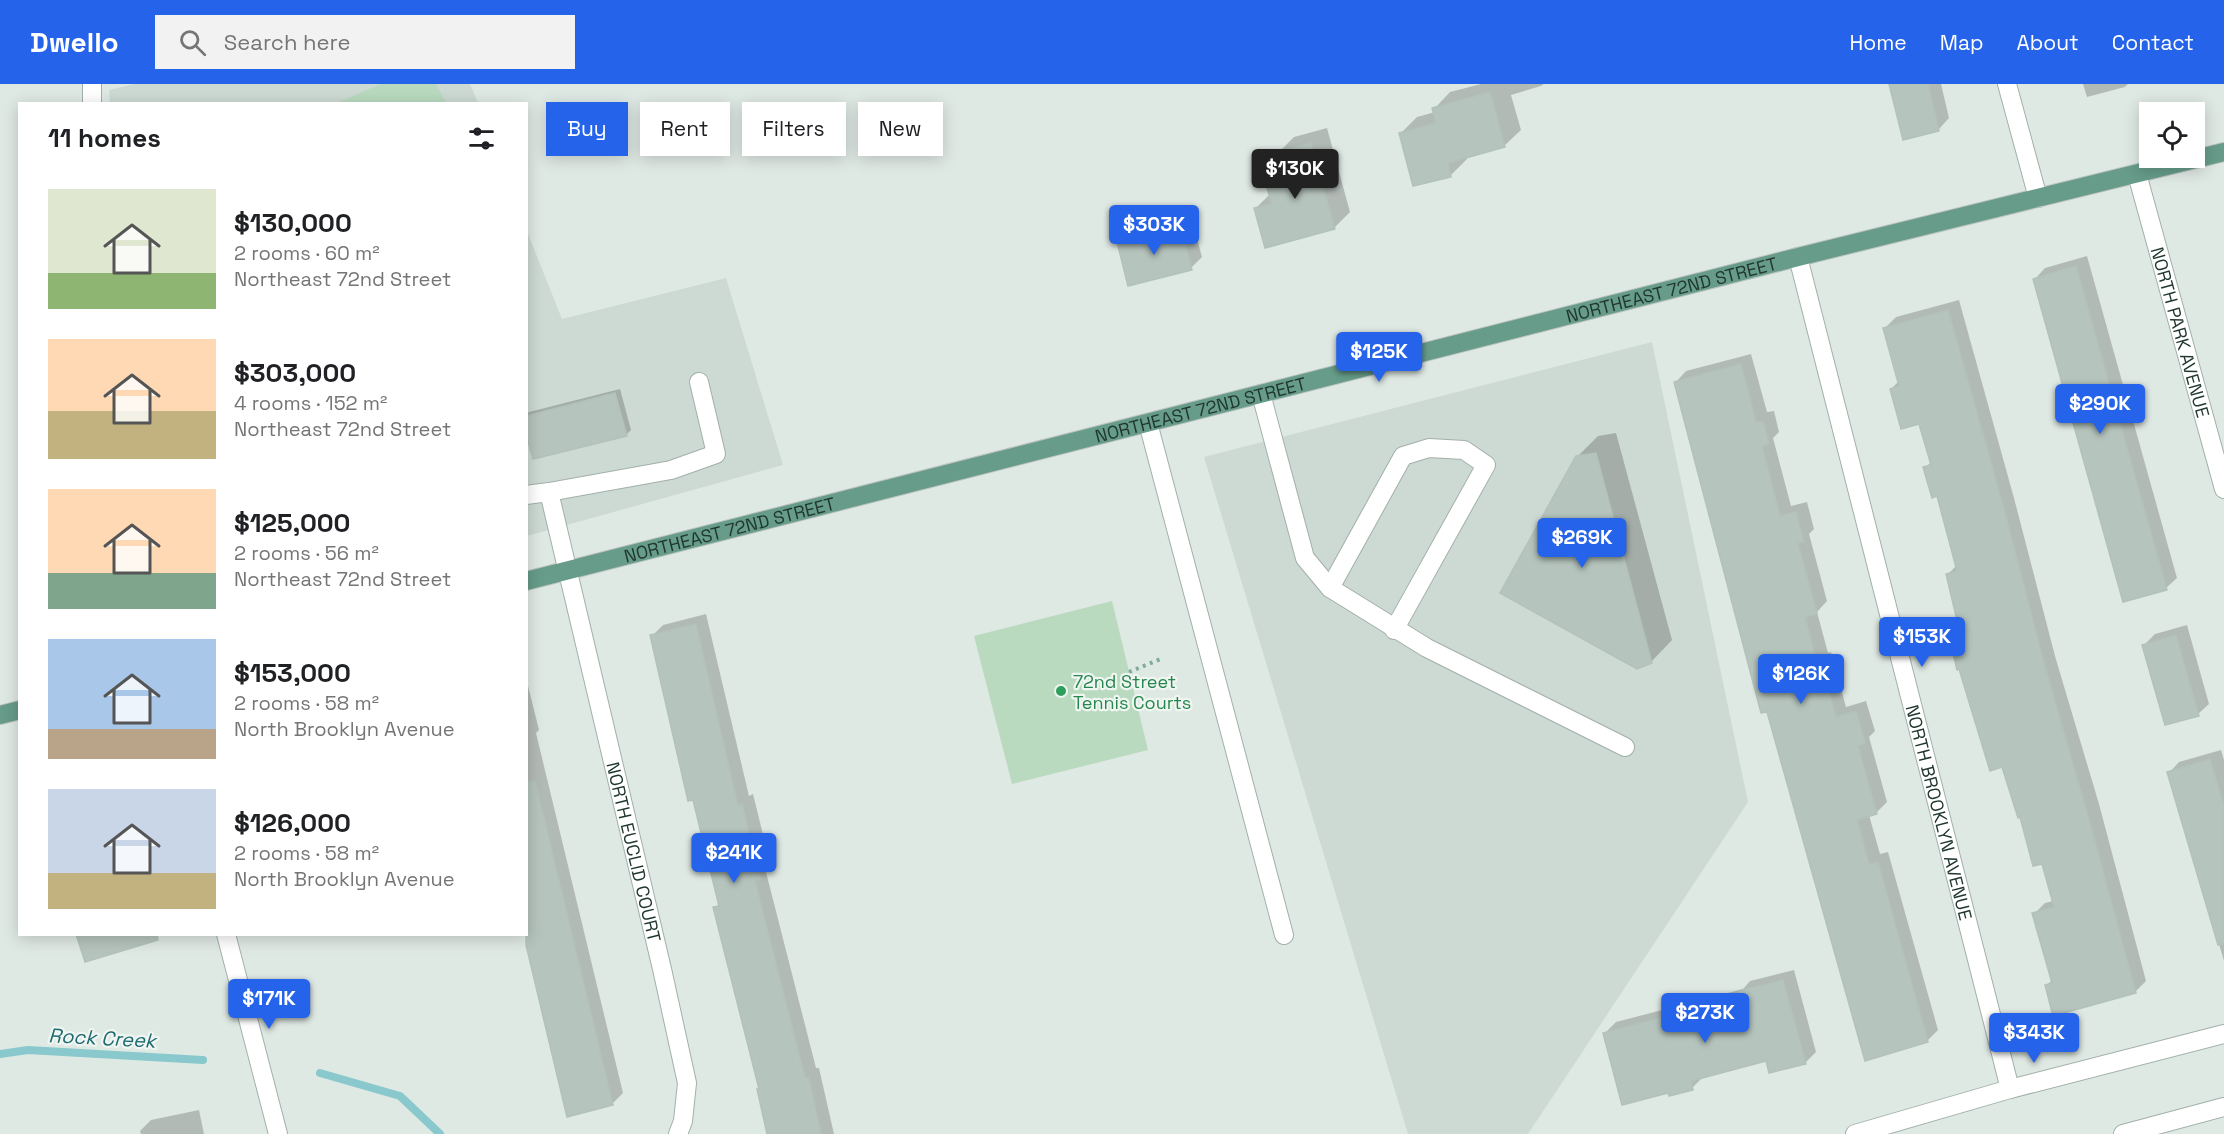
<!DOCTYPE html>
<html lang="en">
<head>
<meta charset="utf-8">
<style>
	body { margin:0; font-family:"Space Grotesk",sans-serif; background:#f2f2f2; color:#202124; height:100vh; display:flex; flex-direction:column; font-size:22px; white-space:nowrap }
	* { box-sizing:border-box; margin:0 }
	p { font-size:20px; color:#757577 }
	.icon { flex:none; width:33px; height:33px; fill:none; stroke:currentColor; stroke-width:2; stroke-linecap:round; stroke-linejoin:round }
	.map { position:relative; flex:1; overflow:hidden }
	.details { position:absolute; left:18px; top:18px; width:510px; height:834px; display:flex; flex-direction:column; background:#fff; border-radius:0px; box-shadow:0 3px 15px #0003 }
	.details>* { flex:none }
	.guide { position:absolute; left:546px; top:18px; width:570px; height:54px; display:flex; gap:12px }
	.buttons { position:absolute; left:2139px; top:18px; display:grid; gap:12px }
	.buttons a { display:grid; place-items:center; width:66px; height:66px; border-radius:0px; background:#fff; box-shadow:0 3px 15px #0003; font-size:30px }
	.price { position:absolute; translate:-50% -51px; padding:0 14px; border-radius:6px; background:#2563eb; color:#fff; font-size:20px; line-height:39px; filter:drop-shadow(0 2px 3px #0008) }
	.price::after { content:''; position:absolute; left:50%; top:36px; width:18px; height:14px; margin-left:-9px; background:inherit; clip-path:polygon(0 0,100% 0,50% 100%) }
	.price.on { background:#222; color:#fff }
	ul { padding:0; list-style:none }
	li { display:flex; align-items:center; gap:18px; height:150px; padding:0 30px }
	li span { display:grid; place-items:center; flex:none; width:168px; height:120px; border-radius:0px; color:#555 }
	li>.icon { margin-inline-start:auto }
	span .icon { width:72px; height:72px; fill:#fffc; stroke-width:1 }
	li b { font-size:26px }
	h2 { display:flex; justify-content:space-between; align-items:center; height:72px; padding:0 30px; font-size:26px }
	.tag { padding:0 21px; border-radius:0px; background:#fff; box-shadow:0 3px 15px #0003; font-size:21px; line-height:54px }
	.tag.on { background:#2563eb; color:#fff }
	header { display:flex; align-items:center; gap:36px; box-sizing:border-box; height:84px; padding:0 30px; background:#2563eb; color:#fff }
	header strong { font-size:28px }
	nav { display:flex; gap:33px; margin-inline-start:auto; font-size:21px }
	.search { width:420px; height:54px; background:#f2f2f2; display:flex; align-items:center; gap:15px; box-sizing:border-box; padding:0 21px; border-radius:0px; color:#757577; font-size:22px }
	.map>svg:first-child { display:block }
	.built { fill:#cdd9d3 }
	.green { fill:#b9dabf }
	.shadow { fill:#0003 }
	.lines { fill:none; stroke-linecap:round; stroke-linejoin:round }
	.stream { stroke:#89c8cc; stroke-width:8 }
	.building { fill:#b5c4bc; stroke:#b2c2ba; stroke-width:1.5 }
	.minor-casing { stroke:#a2b0aa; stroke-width:20 }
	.major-casing { stroke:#bcc3c1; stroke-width:20 }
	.path { stroke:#81ab9a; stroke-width:4; stroke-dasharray:3 4.5; stroke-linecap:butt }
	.minor { stroke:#fff; stroke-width:18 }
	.major { stroke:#669c89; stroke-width:18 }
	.leisure-dot { fill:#2e9e5b; stroke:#eff6f2; stroke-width:2 }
	.labels { text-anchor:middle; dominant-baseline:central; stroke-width:4.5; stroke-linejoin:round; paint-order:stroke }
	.street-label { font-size:18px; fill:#213830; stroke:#eff6f2 }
	.leisure-label { font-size:18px; fill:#27864d; stroke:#eff6f2; text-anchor:start }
	.water-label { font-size:20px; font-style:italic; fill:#1f6a70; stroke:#eff6f2 }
</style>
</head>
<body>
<header>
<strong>Dwello</strong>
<div class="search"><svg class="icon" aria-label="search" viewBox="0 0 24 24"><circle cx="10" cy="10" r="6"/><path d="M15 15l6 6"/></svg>Search here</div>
<nav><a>Home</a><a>Map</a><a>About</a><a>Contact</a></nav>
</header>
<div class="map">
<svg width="2224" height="1050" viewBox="0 0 2224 1050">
	<rect width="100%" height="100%" fill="#dfe9e4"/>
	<g class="built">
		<path d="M 134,0 L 470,0 L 478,19 L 110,20 L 109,6 Z"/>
		<path d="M 526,145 L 562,235 L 726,194 L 783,381 L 527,452 Z"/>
		<path d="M 1652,258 L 1748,718 L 1528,1050 L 1408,1050 L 1204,373 Z"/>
	</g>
	<g class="green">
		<path d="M 381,0 L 436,0 L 446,19 L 337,19 Z"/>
		<path d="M 1112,517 L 1148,666 L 1012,700 L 974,552 Z"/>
	</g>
	<g class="shadow">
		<path d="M 1481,0 L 1544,0 L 1541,2 L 1511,11 L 1521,46 L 1504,62 L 1466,73 L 1467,75 L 1451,91 L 1401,49 L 1417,33 L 1435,28 L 1434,25 L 1450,8 Z"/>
		<path d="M 1890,0 L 1941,0 L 1949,34 L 1939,45 L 1904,54 Z"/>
		<path d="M 2083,0 L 2128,0 L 2125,3 L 2087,13 Z"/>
		<path d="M 1327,44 L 1350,128 L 1334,144 L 1255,125 L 1270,110 L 1268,101 L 1282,87 L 1278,69 L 1294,53 Z"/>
		<path d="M 1191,132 L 1202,173 L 1191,184 L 1118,158 L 1129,147 Z"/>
		<path d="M 2087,172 L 2177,494 L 2166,504 L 2035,195 L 2045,184 Z"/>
		<path d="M 1959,216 L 2014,414 L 2055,572 L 2099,720 L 2146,897 L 2135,908 L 2046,902 L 2052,896 L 2034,830 L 2045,819 L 2053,817 L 2043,778 L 2021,732 L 2003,681 L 1950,552 L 1960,542 L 1947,491 L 1957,481 L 1939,411 L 1925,384 L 1932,377 L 1921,338 L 1891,305 L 1899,297 L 1885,244 L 1896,233 Z"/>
		<path d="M 1751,270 L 1767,328 L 1774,327 L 1779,348 L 1773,354 L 1791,422 L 1807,418 L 1814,445 L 1809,450 L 1827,517 L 1817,528 L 1828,569 L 1831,568 L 1846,623 L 1866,617 L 1875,647 L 1869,653 L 1887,718 L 1876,729 L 1869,731 L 1880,770 L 1888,768 L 1938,946 L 1927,957 L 1676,298 L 1686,287 Z"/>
		<path d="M 620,305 L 631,346 L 626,351 L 526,344 L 526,331 L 529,328 Z"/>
		<path d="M 1616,349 L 1672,556 L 1651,578 L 1577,373 L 1598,352 Z"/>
		<path d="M 706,530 L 749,712 L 753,710 L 771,783 L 766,788 L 816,984 L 819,984 L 834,1050 L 768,1050 L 761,1004 L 715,824 L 720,819 L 652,552 L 663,541 Z"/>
		<path d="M 2187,541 L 2209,620 L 2198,630 L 2144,561 L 2155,550 Z"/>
		<path d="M 526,594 L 539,646 L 536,649 L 623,1009 L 612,1020 L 568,1031 L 525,850 L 526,850 Z"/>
		<path d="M 2221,666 L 2224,676 L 2224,877 L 2169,689 L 2179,678 Z"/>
		<path d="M 1794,886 L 1816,968 L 1805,979 L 1767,975 L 1703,993 L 1692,1004 L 1605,949 L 1616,938 L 1743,905 L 1750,897 Z"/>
		<path d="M 199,1026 L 204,1050 L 141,1050 L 140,1047 L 151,1036 Z"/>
	</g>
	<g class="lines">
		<g class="stream">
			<path d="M 0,970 L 28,966 L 203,976"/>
			<path d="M 320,989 L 400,1012 L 440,1050"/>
		</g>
	</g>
	<g class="building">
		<path d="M 1889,0 L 1928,0 L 1939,47 L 1903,56 Z"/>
		<path d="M 1490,8 L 1505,63 L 1448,79 L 1451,93 L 1413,102 L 1399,49 L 1436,39 L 1432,24 Z"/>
		<path d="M 1311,59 L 1335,145 L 1265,164 L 1254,124 L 1272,120 L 1266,101 L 1283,96 L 1276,69 Z"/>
		<path d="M 1180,141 L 1192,186 L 1128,202 L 1117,158 Z"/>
		<path d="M 2076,182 L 2167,506 L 2123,518 L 2033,195 Z"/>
		<path d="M 1948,226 L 2004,425 L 2045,583 L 2088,732 L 2136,909 L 2053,932 L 2045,901 L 2052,899 L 2032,829 L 2054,823 L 2042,780 L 2033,782 L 2020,733 L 2018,734 L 2002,683 L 1990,687 L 1959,585 L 1957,586 L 1949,552 L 1960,549 L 1946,490 L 1957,487 L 1937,412 L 1932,414 L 1923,383 L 1931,381 L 1919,340 L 1901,345 L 1890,305 L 1899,302 L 1883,244 Z"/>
		<path d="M 1741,280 L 1756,338 L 1763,337 L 1769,360 L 1762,362 L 1780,432 L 1796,428 L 1804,458 L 1798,459 L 1817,530 L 1805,533 L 1817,579 L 1821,578 L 1836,633 L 1856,627 L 1865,659 L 1858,662 L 1877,730 L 1857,736 L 1869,780 L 1878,778 L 1928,958 L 1865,977 L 1767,628 L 1761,629 L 1674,298 Z"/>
		<path d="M 615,309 L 627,352 L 533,375 L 526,350 L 526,332 Z"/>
		<path d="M 1596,369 L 1652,579 L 1637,585 L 1500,509 L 1576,372 Z"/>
		<path d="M 696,540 L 738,722 L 742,720 L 761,795 L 755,797 L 805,994 L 809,994 L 821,1050 L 767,1050 L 757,1005 L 759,1005 L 713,823 L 719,822 L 693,716 L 688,717 L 650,551 Z"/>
		<path d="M 2176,551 L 2199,632 L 2165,641 L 2142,561 Z"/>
		<path d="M 2210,675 L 2224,722 L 2224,860 L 2218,861 L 2167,688 Z"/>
		<path d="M 535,697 L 613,1021 L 567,1033 L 526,861 L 526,698 Z"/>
		<path d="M 76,850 L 157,850 L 158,856 L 85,878 Z"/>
		<path d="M 1783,896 L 1806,980 L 1769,989 L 1766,977 L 1691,997 L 1693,1006 L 1669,1012 L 1668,1009 L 1622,1021 L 1603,949 L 1740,913 L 1738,907 Z"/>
	</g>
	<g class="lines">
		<g class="minor-casing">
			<g id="minor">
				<path d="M 92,0 L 92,20"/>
				<path d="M 2007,0 L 2038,114"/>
				<path id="s1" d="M 2137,90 L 2224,405"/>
				<path id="s2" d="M 1798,173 L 2010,1005"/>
				<path d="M 1261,310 L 1305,474 L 1330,504 L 1427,564 L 1625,663"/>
				<path d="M 1148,339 L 1284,851"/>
				<path d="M 549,408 L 671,386 L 716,370 L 699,298"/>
				<path id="s3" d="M 526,411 L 549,408 L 662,885 L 687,999 L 683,1037 L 678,1050"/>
				<path d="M 1330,504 L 1403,372 L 1429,364 L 1464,366 L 1486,381 L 1394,546"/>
				<path d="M 226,850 L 278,1050"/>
				<path d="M 1855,1050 L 2010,1005 L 2224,950"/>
				<path d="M 2123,1050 L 2224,1023"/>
			</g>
		</g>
		<g class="major-casing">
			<g id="major">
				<path id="s4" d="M 526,497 L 1798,173 L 2224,68"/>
				<path d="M 0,631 L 20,626"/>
			</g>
		</g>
		<path class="path" d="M 1129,588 L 1163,574"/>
		<use href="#minor" class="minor"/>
		<use href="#major" class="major"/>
	</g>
	<circle class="leisure-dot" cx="1061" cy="607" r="6"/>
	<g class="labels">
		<g class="street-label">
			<text stroke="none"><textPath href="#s4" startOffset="1182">NORTHEAST 72ND STREET</textPath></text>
			<text stroke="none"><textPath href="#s1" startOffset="164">NORTH PARK AVENUE</textPath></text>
			<text stroke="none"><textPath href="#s4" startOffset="696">NORTHEAST 72ND STREET</textPath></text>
			<text stroke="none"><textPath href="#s4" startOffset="210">NORTHEAST 72ND STREET</textPath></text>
			<text stroke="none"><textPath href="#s2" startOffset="573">NORTH BROOKLYN AVENUE</textPath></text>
			<text stroke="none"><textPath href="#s3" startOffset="393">NORTH EUCLID COURT</textPath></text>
		</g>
		<g class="leisure-label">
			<text x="1073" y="597">72nd Street<tspan x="1073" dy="21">Tennis Courts</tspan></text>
		</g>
		<g class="water-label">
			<text transform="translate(102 954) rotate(3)">Rock Creek</text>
		</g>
	</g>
</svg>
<div class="buttons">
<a><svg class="icon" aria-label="locate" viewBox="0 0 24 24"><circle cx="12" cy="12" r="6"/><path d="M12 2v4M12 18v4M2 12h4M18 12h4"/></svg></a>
</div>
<b class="price on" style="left:1295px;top:116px">$130K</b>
<b class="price" style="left:1154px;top:172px">$303K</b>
<b class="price" style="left:1379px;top:299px">$125K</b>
<b class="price" style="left:2100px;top:351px">$290K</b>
<b class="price" style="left:1582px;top:485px">$269K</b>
<b class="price" style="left:1922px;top:584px">$153K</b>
<b class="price" style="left:1801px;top:621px">$126K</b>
<b class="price" style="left:734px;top:800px">$241K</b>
<b class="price" style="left:269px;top:946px">$171K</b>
<b class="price" style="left:1705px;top:960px">$273K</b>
<b class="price" style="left:2034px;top:980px">$343K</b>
<div class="guide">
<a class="tag on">Buy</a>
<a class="tag">Rent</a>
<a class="tag">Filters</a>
<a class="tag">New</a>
</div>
<section class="details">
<h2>11 homes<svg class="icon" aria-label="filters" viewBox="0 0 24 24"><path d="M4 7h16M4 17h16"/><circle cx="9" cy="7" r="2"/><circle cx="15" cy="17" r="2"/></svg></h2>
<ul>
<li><span style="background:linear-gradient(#dfe7d0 70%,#8fb573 0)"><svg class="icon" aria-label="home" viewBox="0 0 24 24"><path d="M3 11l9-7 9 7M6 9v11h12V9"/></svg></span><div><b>$130,000</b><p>2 rooms · 60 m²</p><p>Northeast 72nd Street</p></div></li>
<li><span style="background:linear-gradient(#ffd9b3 60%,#c2b280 0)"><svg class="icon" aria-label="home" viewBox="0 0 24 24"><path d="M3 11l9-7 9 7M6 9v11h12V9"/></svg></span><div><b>$303,000</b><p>4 rooms · 152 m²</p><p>Northeast 72nd Street</p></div></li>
<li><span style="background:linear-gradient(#ffd9b3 70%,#7fa58c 0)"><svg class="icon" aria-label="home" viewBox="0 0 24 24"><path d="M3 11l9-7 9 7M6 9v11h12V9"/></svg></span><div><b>$125,000</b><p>2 rooms · 56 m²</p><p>Northeast 72nd Street</p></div></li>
<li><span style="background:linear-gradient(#a9c7e8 75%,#b9a48a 0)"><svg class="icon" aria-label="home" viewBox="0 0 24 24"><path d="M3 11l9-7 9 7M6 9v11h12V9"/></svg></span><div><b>$153,000</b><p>2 rooms · 58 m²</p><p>North Brooklyn Avenue</p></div></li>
<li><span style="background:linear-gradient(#c9d6e8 70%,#c2b280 0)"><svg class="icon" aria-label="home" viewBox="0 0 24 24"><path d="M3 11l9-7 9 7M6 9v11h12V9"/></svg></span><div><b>$126,000</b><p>2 rooms · 58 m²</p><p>North Brooklyn Avenue</p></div></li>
</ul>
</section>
</div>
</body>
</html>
